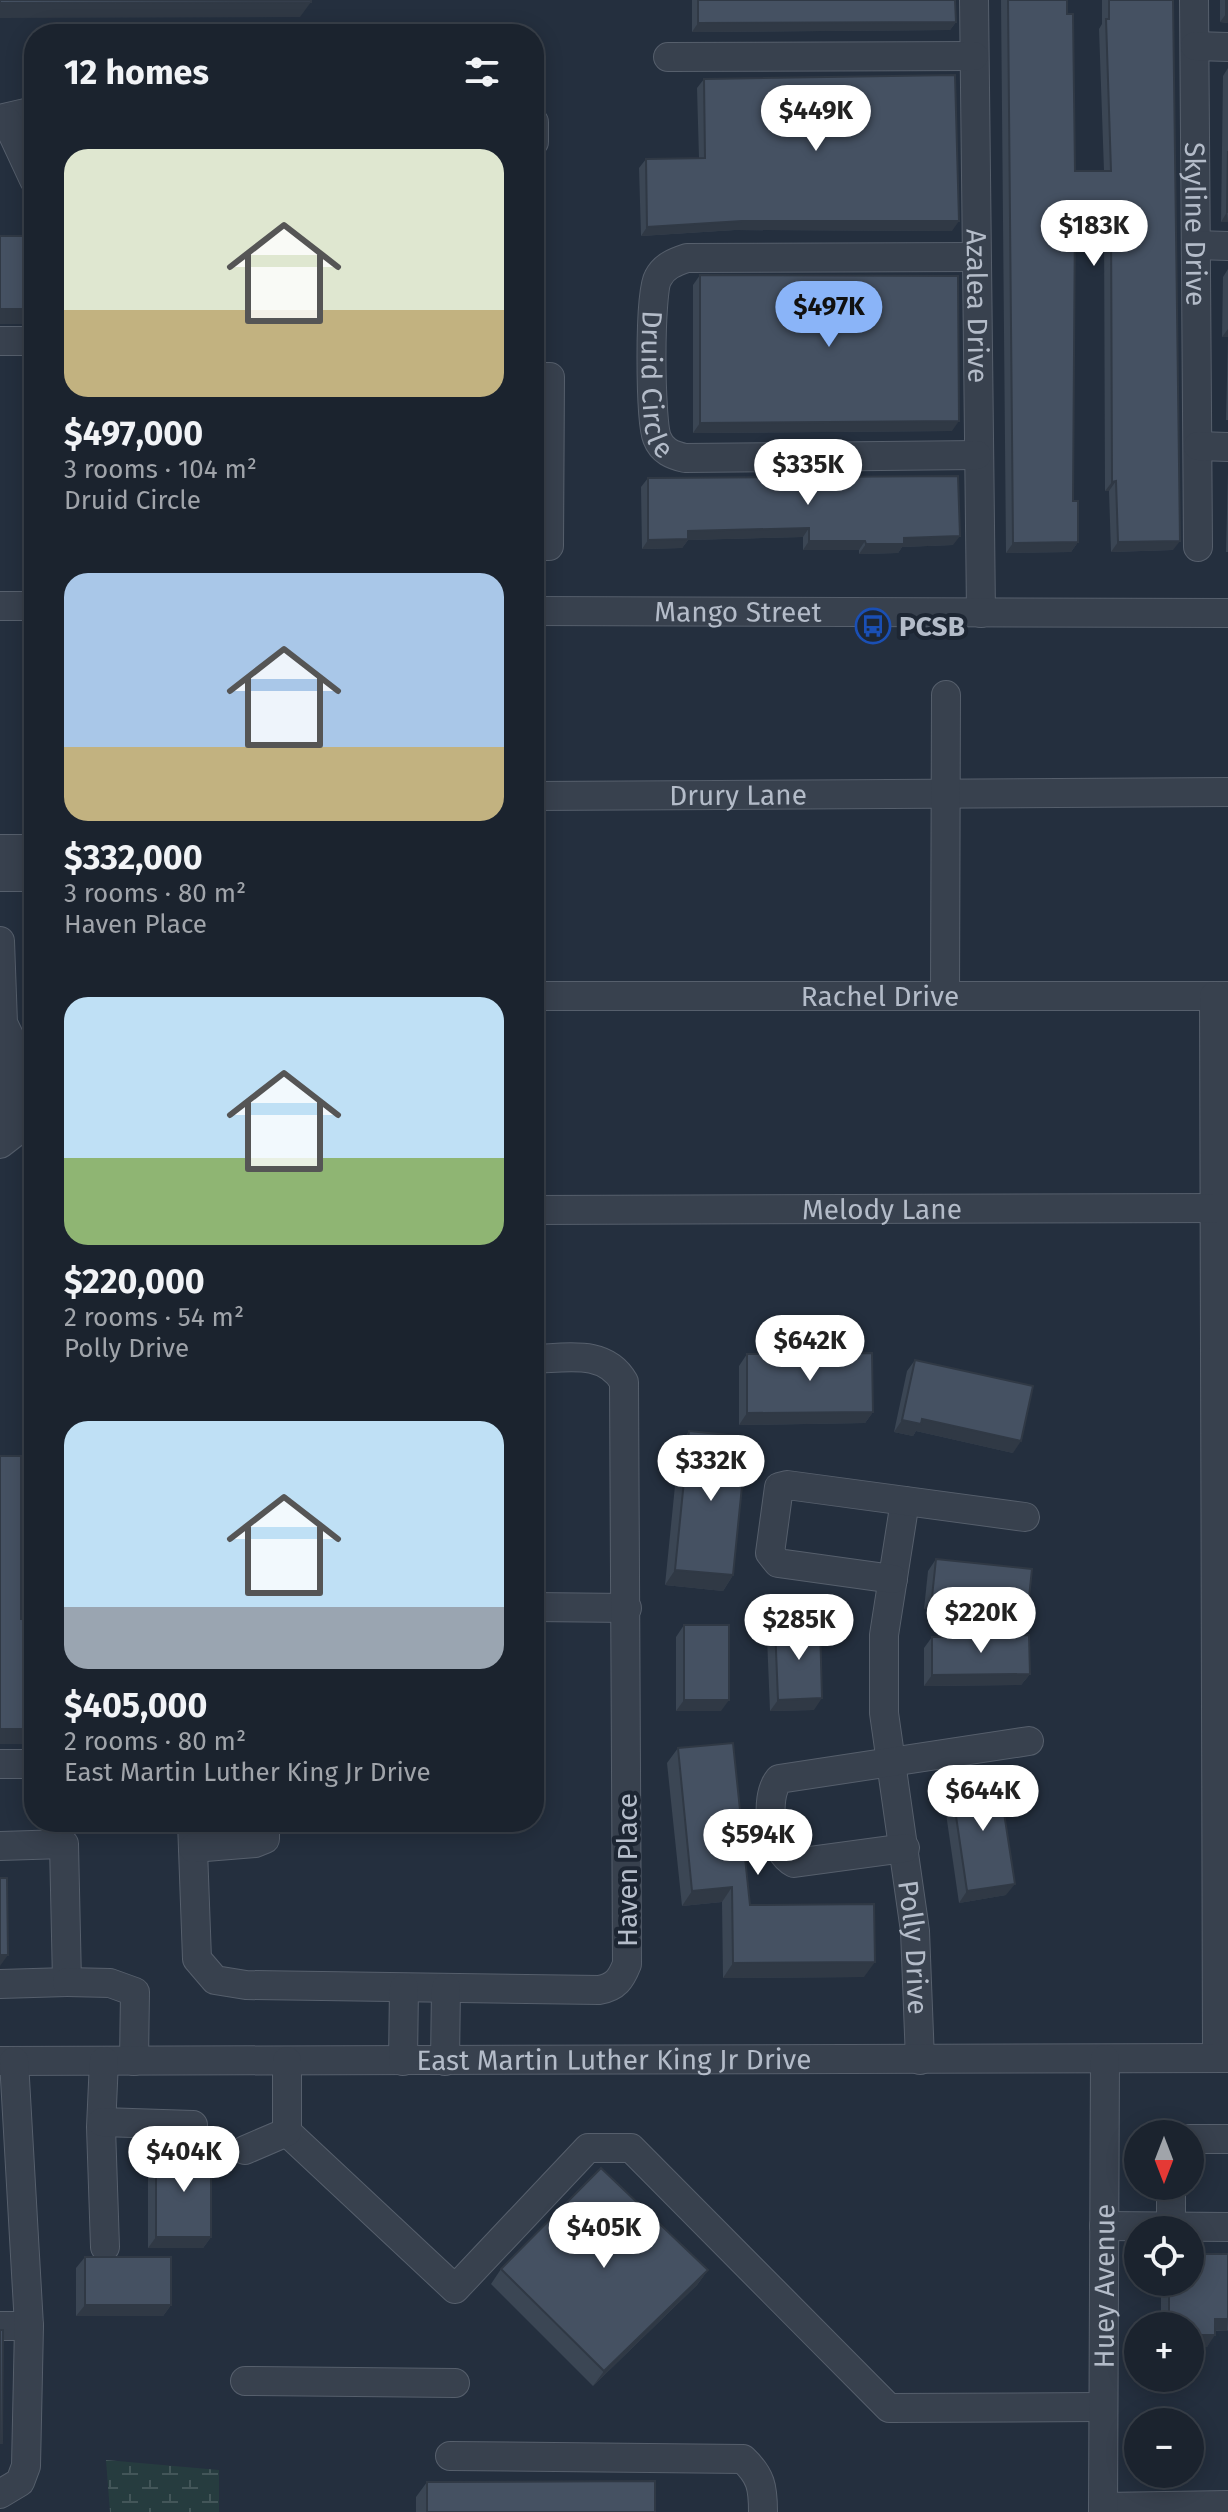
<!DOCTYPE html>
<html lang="en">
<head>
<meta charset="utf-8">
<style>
	body { margin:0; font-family:"Fira Sans",sans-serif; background:#282f3a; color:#f1f3f6; height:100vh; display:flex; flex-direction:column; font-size:30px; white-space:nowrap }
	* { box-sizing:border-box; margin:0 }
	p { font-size:26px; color:#a0a4aa }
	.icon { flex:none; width:44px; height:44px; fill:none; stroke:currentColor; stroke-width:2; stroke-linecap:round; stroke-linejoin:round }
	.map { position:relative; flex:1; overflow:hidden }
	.details { position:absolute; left:24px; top:24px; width:520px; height:1808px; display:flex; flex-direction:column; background:#1b232e; border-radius:32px; box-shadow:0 4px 20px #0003,0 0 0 2px #39404a }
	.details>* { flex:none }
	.needle { width:52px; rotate:180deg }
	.buttons { position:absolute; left:1124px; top:2120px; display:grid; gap:16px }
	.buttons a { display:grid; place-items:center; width:80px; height:80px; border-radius:50%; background:#1b232e; box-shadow:0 4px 20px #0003,0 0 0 2px #39404a; font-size:40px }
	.price { position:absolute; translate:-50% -68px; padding:0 18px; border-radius:28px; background:#fff; color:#222; font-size:26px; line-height:52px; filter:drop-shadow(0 2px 4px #0008) }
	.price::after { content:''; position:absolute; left:50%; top:48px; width:24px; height:18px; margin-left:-12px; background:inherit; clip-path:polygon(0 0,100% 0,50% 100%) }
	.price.active { background:#8ab4f8; color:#111 }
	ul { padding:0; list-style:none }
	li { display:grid; align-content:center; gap:16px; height:424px; padding:0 40px }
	li span { display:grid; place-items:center; height:248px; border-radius:24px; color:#555 }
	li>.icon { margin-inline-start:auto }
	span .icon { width:144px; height:144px; fill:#fffc; stroke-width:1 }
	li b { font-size:34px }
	h2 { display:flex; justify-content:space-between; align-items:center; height:96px; padding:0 40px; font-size:34px }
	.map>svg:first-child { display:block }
	.wetland { fill:url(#wetland-marsh) }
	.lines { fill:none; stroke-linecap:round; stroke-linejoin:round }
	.minor-casing { stroke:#565f6c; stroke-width:30 }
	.minor { stroke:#38414e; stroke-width:28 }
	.wall { fill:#3b4654 }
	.shaded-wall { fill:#303945 }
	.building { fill:#455162; stroke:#303945; stroke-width:2 }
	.labels { text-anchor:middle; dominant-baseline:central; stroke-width:8; stroke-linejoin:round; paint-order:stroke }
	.street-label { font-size:28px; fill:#b4bcc9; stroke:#1d2633 }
	.poi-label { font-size:28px; font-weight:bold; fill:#b4bcc9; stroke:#1d2633; text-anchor:start }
</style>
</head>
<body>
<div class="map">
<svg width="1228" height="2512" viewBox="0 0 1228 2512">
	<defs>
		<pattern id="wetland-marsh" width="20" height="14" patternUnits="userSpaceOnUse" patternTransform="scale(2)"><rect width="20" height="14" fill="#263c3f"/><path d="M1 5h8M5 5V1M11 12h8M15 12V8" fill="none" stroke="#435659"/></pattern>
	</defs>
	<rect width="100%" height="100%" fill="#242f3e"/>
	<path class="wetland" d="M 106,2460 L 219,2470 L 219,2512 L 110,2512 Z"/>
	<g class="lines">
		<g class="minor-casing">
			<g id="minor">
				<path id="s1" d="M 974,0 L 981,613"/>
				<path id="s2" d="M 1194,0 L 1198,547"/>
				<path d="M 1195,46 L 1228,47"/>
				<path d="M 668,57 L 974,56"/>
				<path d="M 0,119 L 34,111"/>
				<path d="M 6,120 L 34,180"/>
				<path d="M 534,122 L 534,142"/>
				<path d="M 1196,245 L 1228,246"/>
				<path id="s3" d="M 974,257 L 687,258 C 675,262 664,266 658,278 C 649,293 650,420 657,438 C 662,451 672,455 685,458 L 977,455"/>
				<path d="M 0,341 L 34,341"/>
				<path d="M 534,377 L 550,377 L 549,546 L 534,546"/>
				<path d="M 1198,446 L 1228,447"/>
				<path d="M 0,606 L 34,606"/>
				<path id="s4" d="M 534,611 L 1228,613"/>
				<path id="s5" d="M 534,796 L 1228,792"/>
				<path d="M 0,849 L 34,849"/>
				<path d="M 0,877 L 34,877"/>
				<path d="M 0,941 L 3,1023 L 12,1042 L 13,1134 L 0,1144"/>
				<path d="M 945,995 L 946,695"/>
				<path id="s6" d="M 534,996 L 1228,996"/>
				<path d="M 1214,996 L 1217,2058"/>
				<path id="s7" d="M 534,1210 L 1228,1208"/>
				<path id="s8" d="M 905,1501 L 884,1635 L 884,1713 L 915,1931 L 920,2060"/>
				<path d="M 893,1579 L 778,1563 L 770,1553 L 779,1487 L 787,1485 L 1025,1517"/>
				<path d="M 534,1607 L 627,1608"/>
				<path d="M 0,1764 L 34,1764"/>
				<path d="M 192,1822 L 197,1959 L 215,1980 L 246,1985 L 599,1990 C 616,1987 621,1979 627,1964 L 624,1382 C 605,1349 567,1358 534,1359"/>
				<path d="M 0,1846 L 64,1844 L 67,1982 L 0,1984"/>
				<path d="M 193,1848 L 255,1843 L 265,1839 L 265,1822"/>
				<path d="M 905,1848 L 794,1863 C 771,1851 763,1799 779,1779 L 1029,1741"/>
				<path d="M 67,1982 L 110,1983 L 135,1992 L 134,2061"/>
				<path id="s9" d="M 0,2061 L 1228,2058"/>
				<path d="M 104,2061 L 101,2127 L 105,2247"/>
				<path d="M 403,2061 L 404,1988"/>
				<path d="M 445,2061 L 446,1988"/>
				<path d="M 102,2122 L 193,2125"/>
				<path d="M 287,2132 L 455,2289 L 588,2148 L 631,2148 L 889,2408 L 1102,2407"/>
				<path d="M 1190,2139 L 1228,2139"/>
				<path d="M 245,2150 L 287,2132 L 287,2061"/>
				<path d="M 1104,2226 L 1228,2227"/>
				<path d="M 1171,2227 L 1171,2186"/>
				<path d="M 0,2326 L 29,2326"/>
				<path d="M 245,2381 L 455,2383"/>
				<path d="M 450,2456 L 743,2459 C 761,2476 763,2487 763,2512"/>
				<path d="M 0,2494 L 20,2482 L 26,2466 L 29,2326 L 14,2061"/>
				<path d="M 1103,2507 L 1228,2505"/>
				<path id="s10" d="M 1103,2512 L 1105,2059"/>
			</g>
		</g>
		<use href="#minor" class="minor"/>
	</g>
	<g class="wall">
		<path d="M 692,0 L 955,0 L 956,22 L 950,30 L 692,32 Z"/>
		<path d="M 1001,0 L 1067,0 L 1075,171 L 1104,171 L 1099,29 L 1102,24 L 1102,0 L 1173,0 L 1173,550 L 1111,552 L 1109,491 L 1105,491 L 1104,220 L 1075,220 L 1073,501 L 1078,542 L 1071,552 L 1006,553 Z"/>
		<path d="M 1220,0 L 1228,0 L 1228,23 L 1220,22 Z"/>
		<path d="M 1228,68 L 1228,222 L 1221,222 L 1223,76 Z"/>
		<path d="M 704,79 L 952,231 L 735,230 L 641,236 L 639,168 L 646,159 L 699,158 L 697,88 Z"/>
		<path d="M 1228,269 L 1228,337 L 1222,337 L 1223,277 Z"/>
		<path d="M 700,275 L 952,431 L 693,433 L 693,285 Z"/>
		<path d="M 1228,338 L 1228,420 L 1226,420 Z"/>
		<path d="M 1228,472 L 1228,552 L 1226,552 Z"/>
		<path d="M 648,478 L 953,545 L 902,547 L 898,553 L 859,554 L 859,550 L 803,550 L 803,537 L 688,540 L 682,548 L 642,549 L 641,487 Z"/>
		<path d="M 747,1354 L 873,1412 L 865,1423 L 739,1425 L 739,1366 Z"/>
		<path d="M 915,1360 L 1013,1453 L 916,1431 L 913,1436 L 894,1432 L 907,1371 Z"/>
		<path d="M 689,1431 L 733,1575 L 723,1591 L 665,1585 L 679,1446 Z"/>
		<path d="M 936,1559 L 1020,1618 L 924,1609 L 928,1571 Z"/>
		<path d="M 684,1625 L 721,1711 L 676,1711 L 676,1637 Z"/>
		<path d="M 775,1626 L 814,1710 L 770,1711 L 767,1637 Z"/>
		<path d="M 932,1637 L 1030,1674 L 1021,1685 L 924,1686 L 924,1648 Z"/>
		<path d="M 678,1748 L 750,1905 L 864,1977 L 723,1978 L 722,1902 L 682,1906 L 667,1763 Z"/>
		<path d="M 951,1782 L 1006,1895 L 959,1903 L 943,1793 Z"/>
		<path d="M 156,2151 L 211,2237 L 203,2248 L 148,2248 L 148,2162 Z"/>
		<path d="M 1228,2254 L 1228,2330 L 1227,2331 L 1215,2331 L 1207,2347 L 1190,2347 L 1190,2326 L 1161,2326 L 1161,2282 L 1190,2282 Z"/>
		<path d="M 85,2257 L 171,2305 L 163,2316 L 76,2316 L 76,2268 Z"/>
		<path d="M 501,2269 L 708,2270 L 697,2285 L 593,2386 L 491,2284 Z"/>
		<path d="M 427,2482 L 655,2512 L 416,2512 L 416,2497 Z"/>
	</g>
	<g class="shaded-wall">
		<path d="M 311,2 L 300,17 L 0,18 L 0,3 Z"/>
		<path d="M 1226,14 L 1228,14 L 1228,23 L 1220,22 Z"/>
		<path d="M 956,22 L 950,30 L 692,32 L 698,23 Z"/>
		<path d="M 1111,210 L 1104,220 L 1068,220 L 1075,211 Z"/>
		<path d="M 1227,212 L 1228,222 L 1221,222 Z"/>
		<path d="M 742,221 L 959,221 L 952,231 L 735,230 L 641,236 L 647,227 Z"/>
		<rect x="0" y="309" width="34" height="15"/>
		<path d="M 1228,329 L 1228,337 L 1222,337 Z"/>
		<path d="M 959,421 L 952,431 L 693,433 L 700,423 Z"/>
		<path d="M 1116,481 L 1109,491 L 1105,491 L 1112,482 Z"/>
		<path d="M 809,528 L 803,537 L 688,540 L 682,548 L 642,549 L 648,540 L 688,531 Z"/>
		<path d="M 960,536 L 953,545 L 902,547 L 898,553 L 859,554 L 866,544 L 904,538 Z"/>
		<path d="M 809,541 L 865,541 L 859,550 L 803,550 Z"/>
		<path d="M 1180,541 L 1173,550 L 1111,552 L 1118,542 Z"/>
		<path d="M 1078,542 L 1071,552 L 1006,553 L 1013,543 Z"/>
		<path d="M 873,1412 L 865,1423 L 739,1425 L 747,1413 Z"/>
		<path d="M 922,1419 L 1021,1441 L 1013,1453 L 916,1431 L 913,1436 L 894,1432 L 902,1420 Z"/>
		<path d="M 675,1570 L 733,1575 L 723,1591 L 665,1585 Z"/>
		<path d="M 932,1597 L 1028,1607 L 1020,1618 L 924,1609 Z"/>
		<path d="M 1030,1674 L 1021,1685 L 924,1686 L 932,1675 Z"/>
		<path d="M 822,1698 L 814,1710 L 770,1711 L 778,1700 Z"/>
		<path d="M 684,1700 L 729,1700 L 721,1711 L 676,1711 Z"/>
		<rect x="0" y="1729" width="34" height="15"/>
		<path d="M 1015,1884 L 1006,1895 L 959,1903 L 967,1891 Z"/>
		<path d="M 732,1887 L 722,1902 L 682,1906 L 692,1891 Z"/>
		<path d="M 0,1955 L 8,1955 L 0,1966 Z"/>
		<path d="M 875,1962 L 864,1977 L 723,1978 L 733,1963 Z"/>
		<path d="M 156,2237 L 211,2237 L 203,2248 L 148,2248 Z"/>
		<path d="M 708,2270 L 697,2285 L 593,2386 L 604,2371 Z"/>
		<path d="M 85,2305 L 171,2305 L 163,2316 L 76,2316 Z"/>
		<path d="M 1169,2319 L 1183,2320 L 1179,2326 L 1164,2326 Z"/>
		<path d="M 1215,2319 L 1228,2319 L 1227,2331 L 1207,2330 Z"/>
		<path d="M 1190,2335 L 1215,2335 L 1207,2347 L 1190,2347 Z"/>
	</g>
	<g class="building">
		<path d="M 0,0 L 311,0 L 311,2 L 0,3 Z"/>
		<path d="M 698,0 L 955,0 L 956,22 L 698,23 Z"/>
		<path d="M 1008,0 L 1067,0 L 1067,14 L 1073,14 L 1075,171 L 1111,171 L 1106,19 L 1109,19 L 1109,0 L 1173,0 L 1180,541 L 1118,542 L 1116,481 L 1112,482 L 1111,210 L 1075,211 L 1073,501 L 1078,501 L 1078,542 L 1013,543 Z"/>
		<rect x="1226" y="0" width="2" height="14"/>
		<path d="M 955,75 L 959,221 L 742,221 L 647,227 L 646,159 L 705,158 L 704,79 Z"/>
		<path d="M 1228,151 L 1228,212 L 1227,212 Z"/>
		<rect x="0" y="236" width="34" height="73"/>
		<path d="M 700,275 L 958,276 L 959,421 L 700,423 Z"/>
		<path d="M 958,476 L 960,536 L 904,538 L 904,544 L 866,544 L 865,541 L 809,541 L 809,528 L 688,531 L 688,539 L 648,540 L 648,478 Z"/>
		<path d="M 872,1353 L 873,1412 L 747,1413 L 747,1354 Z"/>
		<path d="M 915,1360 L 1033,1386 L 1021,1441 L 922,1419 L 921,1424 L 902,1420 Z"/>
		<path d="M 689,1431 L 747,1437 L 733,1575 L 675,1570 Z"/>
		<path d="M 0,1456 L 21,1456 L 21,1619 L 34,1619 L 34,1729 L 0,1729 Z"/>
		<path d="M 936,1559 L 1032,1569 L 1028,1607 L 932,1597 Z"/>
		<rect x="684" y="1625" width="45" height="75"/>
		<path d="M 820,1625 L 822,1698 L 778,1700 L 775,1626 Z"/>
		<path d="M 1029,1635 L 1030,1674 L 932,1675 L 932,1637 Z"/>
		<path d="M 733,1743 L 750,1905 L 874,1904 L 875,1962 L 733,1963 L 732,1887 L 692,1891 L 678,1748 Z"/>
		<path d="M 998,1774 L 1015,1884 L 967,1891 L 951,1782 Z"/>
		<path d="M 0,1878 L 7,1878 L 8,1955 L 0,1955 Z"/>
		<rect x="156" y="2151" width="55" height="86"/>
		<path d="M 601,2168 L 708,2270 L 604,2371 L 501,2269 Z"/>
		<path d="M 1190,2254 L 1228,2254 L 1228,2319 L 1215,2319 L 1215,2335 L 1190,2335 L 1190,2326 L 1183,2326 L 1183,2320 L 1169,2319 L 1169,2282 L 1190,2282 Z"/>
		<rect x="85" y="2257" width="86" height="48"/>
		<path d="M 0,2330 L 3,2330 L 2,2443 L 0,2443 Z"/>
		<path d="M 655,2481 L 655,2512 L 427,2512 L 427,2482 Z"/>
	</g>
	<defs>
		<g id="bus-ring" transform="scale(1.8)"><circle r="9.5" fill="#1d2633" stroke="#1a4fb4" stroke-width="1.5"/><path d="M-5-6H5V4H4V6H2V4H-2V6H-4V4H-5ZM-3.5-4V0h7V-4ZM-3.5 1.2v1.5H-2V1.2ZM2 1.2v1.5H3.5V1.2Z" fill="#1a4fb4"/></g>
	</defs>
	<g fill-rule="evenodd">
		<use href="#bus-ring" x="873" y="626"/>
	</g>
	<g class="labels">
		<g class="street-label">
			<text stroke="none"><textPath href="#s2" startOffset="224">Skyline Drive</textPath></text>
			<text stroke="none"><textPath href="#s1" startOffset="306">Azalea Drive</textPath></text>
			<text stroke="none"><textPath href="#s3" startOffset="430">Druid Circle</textPath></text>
			<text stroke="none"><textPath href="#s4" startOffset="204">Mango Street</textPath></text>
			<text stroke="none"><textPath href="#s5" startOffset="204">Drury Lane</textPath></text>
			<text stroke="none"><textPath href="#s6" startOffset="346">Rachel Drive</textPath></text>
			<text stroke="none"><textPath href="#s7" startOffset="348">Melody Lane</textPath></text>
			<text transform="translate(627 1870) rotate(-90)">Haven Place</text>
			<text stroke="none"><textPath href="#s8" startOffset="450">Polly Drive</textPath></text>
			<text stroke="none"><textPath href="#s9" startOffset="614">East Martin Luther King Jr Drive</textPath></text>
			<text stroke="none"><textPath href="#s10" startOffset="226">Huey Avenue</textPath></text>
		</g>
		<g class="poi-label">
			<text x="899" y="626">PCSB</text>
		</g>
	</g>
</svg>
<div class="buttons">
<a><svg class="needle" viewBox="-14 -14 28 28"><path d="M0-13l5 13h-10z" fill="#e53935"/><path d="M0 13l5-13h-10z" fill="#a0a4aa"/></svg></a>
<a><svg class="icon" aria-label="locate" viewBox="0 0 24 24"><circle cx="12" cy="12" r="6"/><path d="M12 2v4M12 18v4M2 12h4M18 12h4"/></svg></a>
<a>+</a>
<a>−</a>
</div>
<b class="price" style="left:816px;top:153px">$449K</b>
<b class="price" style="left:1094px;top:268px">$183K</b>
<b class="price active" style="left:829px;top:349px">$497K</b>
<b class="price" style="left:808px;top:507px">$335K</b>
<b class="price" style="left:810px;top:1383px">$642K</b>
<b class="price" style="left:711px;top:1503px">$332K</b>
<b class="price" style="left:981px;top:1655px">$220K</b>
<b class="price" style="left:799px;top:1662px">$285K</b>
<b class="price" style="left:983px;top:1833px">$644K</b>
<b class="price" style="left:758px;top:1877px">$594K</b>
<b class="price" style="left:184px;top:2194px">$404K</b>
<b class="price" style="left:604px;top:2270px">$405K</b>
<section class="details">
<h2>12 homes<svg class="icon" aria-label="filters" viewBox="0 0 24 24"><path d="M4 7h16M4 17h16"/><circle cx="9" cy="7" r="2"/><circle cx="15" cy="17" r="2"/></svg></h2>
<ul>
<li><span style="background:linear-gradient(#dfe7d0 65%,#c2b280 0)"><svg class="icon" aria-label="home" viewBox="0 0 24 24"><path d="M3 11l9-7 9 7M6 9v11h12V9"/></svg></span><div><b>$497,000</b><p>3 rooms · 104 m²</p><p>Druid Circle</p></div></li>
<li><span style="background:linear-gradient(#a9c7e8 70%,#c2b280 0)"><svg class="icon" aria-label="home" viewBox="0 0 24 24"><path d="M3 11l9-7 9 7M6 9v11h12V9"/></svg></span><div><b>$332,000</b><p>3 rooms · 80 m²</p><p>Haven Place</p></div></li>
<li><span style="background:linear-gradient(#bfe0f5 65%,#8fb573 0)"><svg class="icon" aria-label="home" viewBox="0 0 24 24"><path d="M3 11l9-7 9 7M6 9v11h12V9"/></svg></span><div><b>$220,000</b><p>2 rooms · 54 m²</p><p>Polly Drive</p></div></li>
<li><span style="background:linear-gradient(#bfe0f5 75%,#9aa5b1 0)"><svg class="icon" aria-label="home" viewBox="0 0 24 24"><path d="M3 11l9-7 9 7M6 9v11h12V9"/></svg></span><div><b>$405,000</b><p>2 rooms · 80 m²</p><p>East Martin Luther King Jr Drive</p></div></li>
</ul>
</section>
</div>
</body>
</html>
